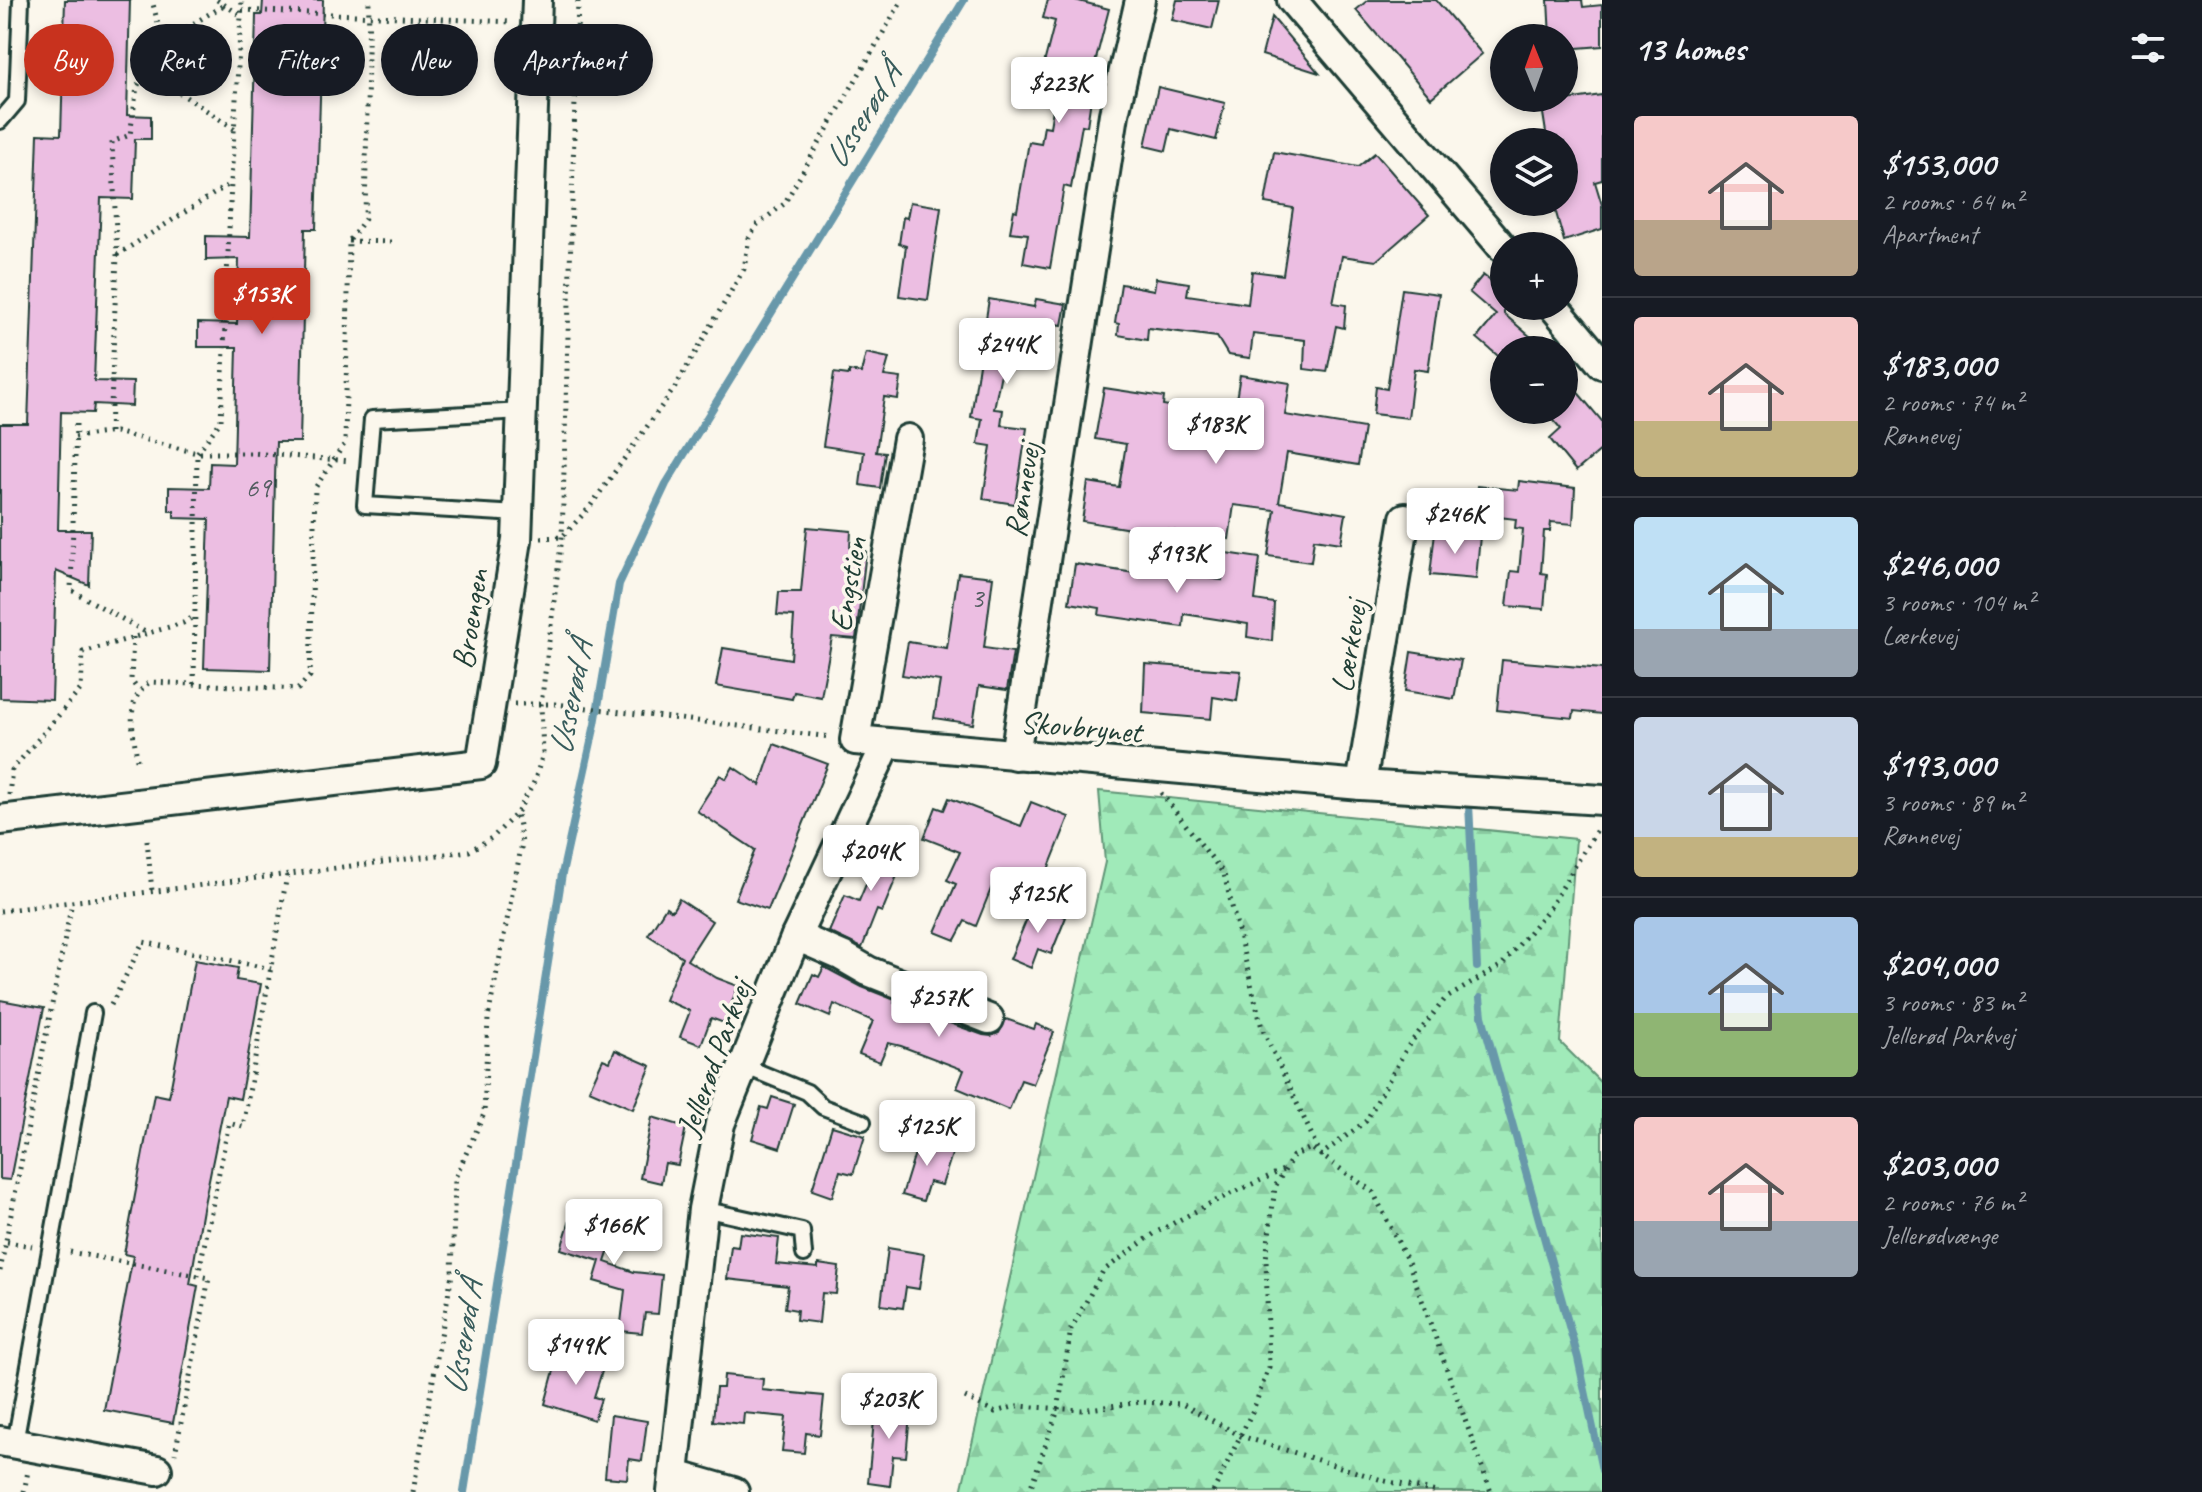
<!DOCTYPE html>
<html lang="en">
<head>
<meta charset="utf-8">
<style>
	body { margin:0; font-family:Caveat,sans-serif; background:#242831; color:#f1f3f6; height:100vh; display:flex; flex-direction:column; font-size:30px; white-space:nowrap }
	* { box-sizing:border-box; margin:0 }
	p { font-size:26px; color:#9ea1a6 }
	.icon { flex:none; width:44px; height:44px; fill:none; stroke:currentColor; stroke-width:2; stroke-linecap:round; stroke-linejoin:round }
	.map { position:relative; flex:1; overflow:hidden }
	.sheet { display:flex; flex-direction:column; background:#171b24; width:600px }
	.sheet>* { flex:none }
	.banner { position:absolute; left:24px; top:24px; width:760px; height:72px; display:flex; gap:16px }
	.needle { width:52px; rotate:359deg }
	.controls { position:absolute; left:1490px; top:24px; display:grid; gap:16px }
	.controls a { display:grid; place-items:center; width:88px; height:88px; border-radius:50%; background:#171b24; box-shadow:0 4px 12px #0003; font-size:40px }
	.price { position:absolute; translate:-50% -68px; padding:0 18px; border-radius:8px; background:#fff; color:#222; font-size:26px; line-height:52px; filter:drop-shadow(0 2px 4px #0008) }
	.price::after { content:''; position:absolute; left:50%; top:48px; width:24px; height:18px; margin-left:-12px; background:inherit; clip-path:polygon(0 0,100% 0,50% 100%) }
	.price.on { background:#c8321e; color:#fff }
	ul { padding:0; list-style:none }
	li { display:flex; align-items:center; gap:24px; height:200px; padding:0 32px }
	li+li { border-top:2px solid #363941 }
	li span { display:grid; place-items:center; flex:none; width:224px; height:160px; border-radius:8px; color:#555 }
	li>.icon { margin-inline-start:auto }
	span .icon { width:96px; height:96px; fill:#fffc; stroke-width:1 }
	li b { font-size:34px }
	h2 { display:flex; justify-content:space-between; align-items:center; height:96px; padding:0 32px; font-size:34px }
	.chip { padding:0 28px; border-radius:36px; background:#171b24; box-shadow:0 4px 12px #0003; font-size:28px; line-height:72px }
	.chip.on { background:#c8321e; color:#fff }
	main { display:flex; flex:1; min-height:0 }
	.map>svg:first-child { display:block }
	.forest { fill:url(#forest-firs); stroke:#609476; stroke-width:2 }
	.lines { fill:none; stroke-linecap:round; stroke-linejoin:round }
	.stream { stroke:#6798aa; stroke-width:8 }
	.building { fill:#ecbee2; stroke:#1f3d34; stroke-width:2 }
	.lane-casing { stroke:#1f3d34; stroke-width:20 }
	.street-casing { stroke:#1f3d34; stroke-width:34 }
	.path { stroke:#1f3d34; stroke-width:5; stroke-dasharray:2 6; stroke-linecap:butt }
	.lane { stroke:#fbf7ec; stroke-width:14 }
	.street { stroke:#fbf7ec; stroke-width:28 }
	.labels { text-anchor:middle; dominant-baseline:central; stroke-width:7; stroke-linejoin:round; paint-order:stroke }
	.number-label { font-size:28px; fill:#525d60 }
	.street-label { font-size:32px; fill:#1f3d34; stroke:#fbf7ec }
	.water-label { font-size:34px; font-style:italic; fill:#375b5b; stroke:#fbf7ec }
</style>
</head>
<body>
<main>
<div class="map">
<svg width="1602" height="1492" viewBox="0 0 1602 1492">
	<defs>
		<pattern id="forest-firs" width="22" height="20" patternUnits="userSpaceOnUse" patternTransform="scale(2)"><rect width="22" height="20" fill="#a0eab9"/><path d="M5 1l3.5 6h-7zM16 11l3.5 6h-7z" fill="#89caa0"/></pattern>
	</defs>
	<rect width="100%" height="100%" fill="#fbf7ec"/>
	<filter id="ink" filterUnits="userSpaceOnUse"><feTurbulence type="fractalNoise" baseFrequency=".0125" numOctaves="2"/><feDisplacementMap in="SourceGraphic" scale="16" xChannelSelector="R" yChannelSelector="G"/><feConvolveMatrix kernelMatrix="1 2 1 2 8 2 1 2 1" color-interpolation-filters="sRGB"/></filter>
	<g filter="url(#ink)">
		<path class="forest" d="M 1099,791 L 1576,839 L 1560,1042 L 1602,1084 L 1602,1492 L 961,1492 L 1105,862 Z"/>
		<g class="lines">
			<g class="stream">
				<path d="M 1469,804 L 1477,967"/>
				<path d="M 1480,998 L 1482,1016 L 1578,1358 L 1602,1470"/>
				<path d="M 464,1492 L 562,874 L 595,724 L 619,584 L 666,484 L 964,0"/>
			</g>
		</g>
		<g class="building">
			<path d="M 65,0 L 130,0 L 127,115 L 151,116 L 151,139 L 135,139 L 133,199 L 101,198 L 94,381 L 133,382 L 132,406 L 94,404 L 93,413 L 61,412 L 58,530 L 91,530 L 89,585 L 56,571 L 52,700 L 0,698 L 0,424 L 28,424 L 38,134 L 61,135 Z"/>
			<path d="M 263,0 L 323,0 L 316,229 L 305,229 L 300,442 L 276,442 L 270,670 L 204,668 L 209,519 L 174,518 L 174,511 L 169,511 L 169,487 L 209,488 L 210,463 L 234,464 L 237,347 L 198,347 L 198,323 L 237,324 L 239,259 L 206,260 L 206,236 L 250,237 L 256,15 L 262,15 Z"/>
			<path d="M 1048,0 L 1075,0 L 1109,9 L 1086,98 L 1091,99 L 1087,126 L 1082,125 L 1071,188 L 1064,186 L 1050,268 L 1023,263 L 1028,234 L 1010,232 L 1014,210 L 1017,211 L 1029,142 L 1041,144 L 1044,126 L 1050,127 L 1058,79 L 1041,75 L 1055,21 L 1043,18 Z"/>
			<path d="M 1177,0 L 1219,0 L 1212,29 L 1172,20 Z"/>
			<path d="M 1368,0 L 1436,0 L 1482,54 L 1431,98 L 1356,10 Z"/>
			<path d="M 1548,0 L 1582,0 L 1583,7 L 1602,5 L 1602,46 L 1564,49 L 1564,38 L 1550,38 Z"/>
			<path d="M 1272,17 L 1319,73 L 1262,55 Z"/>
			<path d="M 1158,87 L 1225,103 L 1216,140 L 1171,129 L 1166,151 L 1145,146 Z"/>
			<path d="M 1602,95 L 1602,180 L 1595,182 L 1602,205 L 1602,229 L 1564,241 L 1553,202 L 1564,202 L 1564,142 L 1558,142 L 1557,137 L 1547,139 L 1542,107 L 1553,105 L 1552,102 Z"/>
			<path d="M 1274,152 L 1358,167 L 1375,153 L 1429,215 L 1376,261 L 1342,256 L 1333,303 L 1346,305 L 1344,328 L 1336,326 L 1327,372 L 1304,369 L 1305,340 L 1253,334 L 1250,358 L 1228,355 L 1217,337 L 1148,328 L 1147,340 L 1118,335 L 1119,324 L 1115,323 L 1121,284 L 1154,290 L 1156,278 L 1189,283 L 1187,295 L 1248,304 L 1252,271 L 1283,275 L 1293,208 L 1265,203 Z"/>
			<path d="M 910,202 L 941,207 L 928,300 L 899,296 L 906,246 L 899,244 L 903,217 L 907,218 Z"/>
			<path d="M 1483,275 L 1504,292 L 1504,314 L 1546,350 L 1504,350 L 1504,361 L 1477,338 L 1496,315 L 1469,292 Z"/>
			<path d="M 1402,289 L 1439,294 L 1428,371 L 1414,369 L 1408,418 L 1373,414 L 1376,387 L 1387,389 Z"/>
			<path d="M 989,299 L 1034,307 L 1036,299 L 1066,304 L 1062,325 L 1045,322 L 1037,369 L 1003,363 L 994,409 L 1003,410 L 1001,425 L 1027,428 L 1015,504 L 983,499 L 991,446 L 978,444 L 982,419 L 971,417 Z"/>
			<path d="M 866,353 L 889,358 L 884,376 L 901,378 L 898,399 L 884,397 L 876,452 L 885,453 L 880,488 L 860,485 L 864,452 L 823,446 L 834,373 L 849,375 L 849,371 L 861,373 Z"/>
			<path d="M 1240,375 L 1290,383 L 1285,415 L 1364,428 L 1358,465 L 1287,453 L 1279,502 L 1346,514 L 1341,543 L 1314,539 L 1311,562 L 1268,556 L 1275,510 L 1234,505 L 1229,539 L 1156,528 L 1155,533 L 1082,521 L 1088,482 L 1119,487 L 1126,444 L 1095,439 L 1104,388 L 1164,397 L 1163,405 L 1216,414 L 1218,403 L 1235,406 Z"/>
			<path d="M 1564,376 L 1602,421 L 1602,449 L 1576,471 L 1550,439 L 1561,429 L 1545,410 L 1564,410 Z"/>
			<path d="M 1519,481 L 1575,488 L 1573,524 L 1551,522 L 1550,531 L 1544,531 L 1541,573 L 1547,574 L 1544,609 L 1507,606 L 1511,571 L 1519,572 L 1523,529 L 1515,528 L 1516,519 L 1475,514 L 1477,486 L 1518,490 Z"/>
			<path d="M 807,527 L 851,531 L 850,549 L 866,551 L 856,639 L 832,637 L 821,697 L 794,692 L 792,699 L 716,686 L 723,648 L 791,659 L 794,616 L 777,615 L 779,592 L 801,592 Z"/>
			<path d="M 1435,532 L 1480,536 L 1476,579 L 1430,575 Z"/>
			<path d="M 1226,553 L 1260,558 L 1255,600 L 1274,603 L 1272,641 L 1247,637 L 1248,624 L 1184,614 L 1183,627 L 1099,615 L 1100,608 L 1069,603 L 1075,564 L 1135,573 L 1135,567 L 1222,580 Z"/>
			<path d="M 958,573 L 993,577 L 984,648 L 1013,652 L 1007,690 L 979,686 L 973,724 L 934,718 L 940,681 L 902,675 L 908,642 L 947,648 Z"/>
			<path d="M 1411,652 L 1461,660 L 1454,699 L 1405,691 Z"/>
			<path d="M 1502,660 L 1602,669 L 1602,714 L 1574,711 L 1573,718 L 1497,710 Z"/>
			<path d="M 1145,664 L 1241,671 L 1237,701 L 1213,697 L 1211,719 L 1143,713 Z"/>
			<path d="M 774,744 L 828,764 L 768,910 L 735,899 L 755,850 L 697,811 L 720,775 L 726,779 L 733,767 L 760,785 Z"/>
			<path d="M 949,798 L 1021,826 L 1031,802 L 1069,817 L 1037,897 L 995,879 L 976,926 L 965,921 L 955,940 L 935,932 L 956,884 L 947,880 L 960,852 L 924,838 L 936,807 L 944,810 Z"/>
			<path d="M 888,832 L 911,842 L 882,912 L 877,910 L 862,948 L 829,932 L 845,895 L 859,901 Z"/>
			<path d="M 679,899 L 712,921 L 687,960 L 717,978 L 738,986 L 724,1023 L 711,1018 L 701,1045 L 680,1037 L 690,1011 L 665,1000 L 682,957 L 648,935 L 666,907 L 672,911 Z"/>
			<path d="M 1033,904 L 1066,917 L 1051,954 L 1038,949 L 1031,968 L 1010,959 Z"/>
			<path d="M 195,960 L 238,968 L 236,980 L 261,984 L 240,1099 L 226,1096 L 203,1209 L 190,1284 L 198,1286 L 173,1423 L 104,1410 L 133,1256 L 124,1254 L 154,1094 L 169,1097 Z"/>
			<path d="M 824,967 L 862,987 L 895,1000 L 894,1003 L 983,1035 L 991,1036 L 999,1033 L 1006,1019 L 1034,1029 L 1036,1024 L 1054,1032 L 1033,1084 L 1021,1080 L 1009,1110 L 957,1088 L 964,1070 L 901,1046 L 888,1043 L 880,1062 L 859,1054 L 873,1021 L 834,1004 L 830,1017 L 800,1004 L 813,974 L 819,977 Z"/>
			<path d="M 0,1000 L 44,1008 L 10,1180 L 0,1179 Z"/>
			<path d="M 615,1050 L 651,1066 L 633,1109 L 589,1090 L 603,1059 L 610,1062 Z"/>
			<path d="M 772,1097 L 794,1104 L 780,1148 L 752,1139 L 761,1107 L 768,1109 Z"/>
			<path d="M 652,1117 L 686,1127 L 678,1165 L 665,1163 L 661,1183 L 640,1178 Z"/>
			<path d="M 832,1126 L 865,1136 L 853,1174 L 840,1171 L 832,1197 L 812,1190 Z"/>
			<path d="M 927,1139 L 954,1148 L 942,1185 L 929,1182 L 923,1201 L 902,1195 L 919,1140 L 926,1142 Z"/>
			<path d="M 582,1206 L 620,1218 L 605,1262 L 634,1272 L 662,1275 L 658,1314 L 645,1313 L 642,1333 L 620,1331 L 625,1290 L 594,1281 L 600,1261 L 561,1249 L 571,1217 L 578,1219 Z"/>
			<path d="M 740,1233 L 779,1238 L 776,1264 L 818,1268 L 818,1264 L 839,1267 L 836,1294 L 822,1293 L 819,1323 L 796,1320 L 797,1310 L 785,1308 L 788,1286 L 727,1279 L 731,1246 L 738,1247 Z"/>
			<path d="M 888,1248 L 924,1254 L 919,1289 L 906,1287 L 903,1308 L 881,1305 Z"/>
			<path d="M 567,1353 L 604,1365 L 594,1397 L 601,1399 L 594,1420 L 545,1404 L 556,1363 L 563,1365 Z"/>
			<path d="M 724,1375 L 763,1379 L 762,1390 L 824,1396 L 820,1435 L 806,1433 L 804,1453 L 782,1451 L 786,1417 L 744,1413 L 743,1424 L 713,1421 L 716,1388 L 723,1388 Z"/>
			<path d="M 887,1402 L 911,1404 L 906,1457 L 893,1456 L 890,1486 L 868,1483 L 875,1410 L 886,1412 Z"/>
			<path d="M 611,1415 L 647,1421 L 642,1461 L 629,1459 L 627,1479 L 605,1477 Z"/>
		</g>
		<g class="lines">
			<g class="lane-casing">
				<g id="lane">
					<path d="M 0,121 L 17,101 L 21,0"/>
					<path d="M 519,514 L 365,505 L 372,419 L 522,411"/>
					<path d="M 744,1066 L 807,1092 L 823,1107 L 863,1122"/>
					<path d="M 703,1209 L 802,1231 L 804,1254"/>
					<path d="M 15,1443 L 93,1013"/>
				</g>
			</g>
			<g class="street-casing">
				<g id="street">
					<path d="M 1292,0 L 1504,249"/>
					<path d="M 1553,306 L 1602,364"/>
					<path d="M 908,439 L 855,740 L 1361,785 L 1602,800"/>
					<path d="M 1015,755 L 1114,114 L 1140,0"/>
					<path d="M 1361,785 L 1405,518"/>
					<path d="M 0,820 L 481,764 L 517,540 L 537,0"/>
					<path d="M 796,936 L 842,956 L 868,971 L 989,1019"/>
					<path d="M 0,1441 L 157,1470"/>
					<path d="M 675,1475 L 734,1492"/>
					<path d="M 672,1492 L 703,1209 L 720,1124 L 796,936 L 887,743"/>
				</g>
			</g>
			<g class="path">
				<path d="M 217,0 L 242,16"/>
				<path d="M 242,10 L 512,22"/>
				<path d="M 166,40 L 224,5"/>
				<path d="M 146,71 L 166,40 L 158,24 L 152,0"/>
				<path d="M 349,241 L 392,242"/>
				<path d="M 117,255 L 231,183"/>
				<path d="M 76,424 L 71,590 L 147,633"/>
				<path d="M 110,432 L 117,255 L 112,142 L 130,135 L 137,87 L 146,71 L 235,129"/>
				<path d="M 75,437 L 115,432 L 197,453 L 252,453 L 351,461"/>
				<path d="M 541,538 L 562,537 L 589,508 L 676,386 L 744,269 L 749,238 L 757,225 L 784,204 L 902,0"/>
				<path d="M 133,637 L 131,680 L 138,690"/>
				<path d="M 194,684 L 197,453 L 221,421 L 231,182 L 242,0"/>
				<path d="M 514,704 L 555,704 L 830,737"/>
				<path d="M 137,760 C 134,731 123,701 150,682 L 298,689 L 310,676 L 315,488 L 345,443 L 349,241 L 365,219 L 369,0"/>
				<path d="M 1161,793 L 1224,874 L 1262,1028 L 1321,1155 L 1366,1121 L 1408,1046 L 1445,999 L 1502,965 L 1551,906 L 1598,828"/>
				<path d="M 9,795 L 12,770 L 81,689 L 83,652 L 183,623 L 195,616"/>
				<path d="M 147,840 L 152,891"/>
				<path d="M 0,911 L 469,851 L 493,837 L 517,813 L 534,782 L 543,754 L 541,705 L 562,537 L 578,0"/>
				<path d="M 111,1005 L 143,942 L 271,969"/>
				<path d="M 7,1242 L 32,1246"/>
				<path d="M 70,1252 L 209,1278 L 175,1454"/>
				<path d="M 0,1271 L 72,902"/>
				<path d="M 198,1276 L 229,1123 L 243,1127 L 287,875"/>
				<path d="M 965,1397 L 995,1412 L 1017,1406 L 1081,1410 L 1141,1402 L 1182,1404 L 1241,1436 L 1385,1481 L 1437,1492"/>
				<path d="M 24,1492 L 28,1471"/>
				<path d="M 413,1492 L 452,1274 L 455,1178 L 484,1114 L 488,1018 L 522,843 L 517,814"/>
				<path d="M 1029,1492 L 1058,1410 L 1071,1329 L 1103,1271 L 1155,1233 L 1211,1203 L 1283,1170"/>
				<path d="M 1213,1492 L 1253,1410 L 1269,1367 L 1266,1259 L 1275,1187 L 1293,1156 L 1311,1148 L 1373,1192 L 1409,1264 L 1491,1492"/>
			</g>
			<use href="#lane" class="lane"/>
			<use href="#street" class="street"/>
		</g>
	</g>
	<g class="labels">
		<g class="number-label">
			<text x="258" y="487">69</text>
			<text x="977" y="597">3</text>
		</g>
		<g class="street-label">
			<text transform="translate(1022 490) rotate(-81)">Rønnevej</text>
			<text transform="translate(848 584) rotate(-80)">Engstien</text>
			<text transform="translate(470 619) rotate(-81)">Broengen</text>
			<text transform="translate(1349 646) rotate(-81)">Lærkevej</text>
			<text transform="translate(1081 727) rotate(5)">Skovbrynet</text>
			<text transform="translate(714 1058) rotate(-70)">Jellerød Parkvej</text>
		</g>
		<g class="water-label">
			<text transform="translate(862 116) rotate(-58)">Usserød Å</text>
			<text transform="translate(570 698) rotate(-79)">Usserød Å</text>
			<text transform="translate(462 1338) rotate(-81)">Usserød Å</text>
		</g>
	</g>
</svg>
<div class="controls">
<a><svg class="needle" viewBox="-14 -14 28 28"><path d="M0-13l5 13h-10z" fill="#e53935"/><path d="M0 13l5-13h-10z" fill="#9ea1a6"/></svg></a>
<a><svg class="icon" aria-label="layers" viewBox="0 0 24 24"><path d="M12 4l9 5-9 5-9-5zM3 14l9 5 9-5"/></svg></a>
<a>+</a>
<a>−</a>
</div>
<b class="price" style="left:1059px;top:125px">$223K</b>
<b class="price on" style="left:262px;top:336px">$153K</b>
<b class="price" style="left:1007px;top:386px">$244K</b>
<b class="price" style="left:1216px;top:466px">$183K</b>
<b class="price" style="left:1455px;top:556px">$246K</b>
<b class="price" style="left:1177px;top:595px">$193K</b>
<b class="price" style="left:871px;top:893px">$204K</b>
<b class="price" style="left:1038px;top:935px">$125K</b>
<b class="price" style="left:939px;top:1039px">$257K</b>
<b class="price" style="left:927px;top:1168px">$125K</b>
<b class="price" style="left:614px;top:1267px">$166K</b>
<b class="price" style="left:576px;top:1387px">$149K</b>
<b class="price" style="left:889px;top:1441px">$203K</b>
<div class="banner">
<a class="chip on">Buy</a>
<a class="chip">Rent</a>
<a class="chip">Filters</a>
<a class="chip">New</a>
<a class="chip">Apartment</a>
</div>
</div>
<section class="sheet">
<h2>13 homes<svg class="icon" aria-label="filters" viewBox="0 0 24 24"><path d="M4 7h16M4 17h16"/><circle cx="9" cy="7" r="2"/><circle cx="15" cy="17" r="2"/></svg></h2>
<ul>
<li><span style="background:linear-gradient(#f6c9c9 65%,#b9a48a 0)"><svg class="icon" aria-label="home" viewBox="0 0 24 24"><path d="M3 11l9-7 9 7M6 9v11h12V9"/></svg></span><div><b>$153,000</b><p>2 rooms · 64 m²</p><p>Apartment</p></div></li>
<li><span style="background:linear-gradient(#f6c9c9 65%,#c2b280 0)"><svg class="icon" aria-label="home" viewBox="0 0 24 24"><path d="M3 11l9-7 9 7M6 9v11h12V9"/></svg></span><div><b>$183,000</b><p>2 rooms · 74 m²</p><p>Rønnevej</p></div></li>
<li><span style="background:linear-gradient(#bfe0f5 70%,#9aa5b1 0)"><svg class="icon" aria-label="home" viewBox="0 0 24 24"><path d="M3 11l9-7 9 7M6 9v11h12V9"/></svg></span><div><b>$246,000</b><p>3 rooms · 104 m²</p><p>Lærkevej</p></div></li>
<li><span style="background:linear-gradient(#c9d6e8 75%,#c2b280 0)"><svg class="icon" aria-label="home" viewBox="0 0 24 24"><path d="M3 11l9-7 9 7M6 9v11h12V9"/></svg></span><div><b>$193,000</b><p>3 rooms · 89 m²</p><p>Rønnevej</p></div></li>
<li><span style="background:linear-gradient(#a9c7e8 60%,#8fb573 0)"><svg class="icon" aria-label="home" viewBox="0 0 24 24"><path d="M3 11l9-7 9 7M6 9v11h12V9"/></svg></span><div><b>$204,000</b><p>3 rooms · 83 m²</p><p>Jellerød Parkvej</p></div></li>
<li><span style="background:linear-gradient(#f6c9c9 65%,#9aa5b1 0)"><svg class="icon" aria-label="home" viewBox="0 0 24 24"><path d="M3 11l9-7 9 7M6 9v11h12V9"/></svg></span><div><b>$203,000</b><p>2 rooms · 76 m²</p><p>Jellerødvænge</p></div></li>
</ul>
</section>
</main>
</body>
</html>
